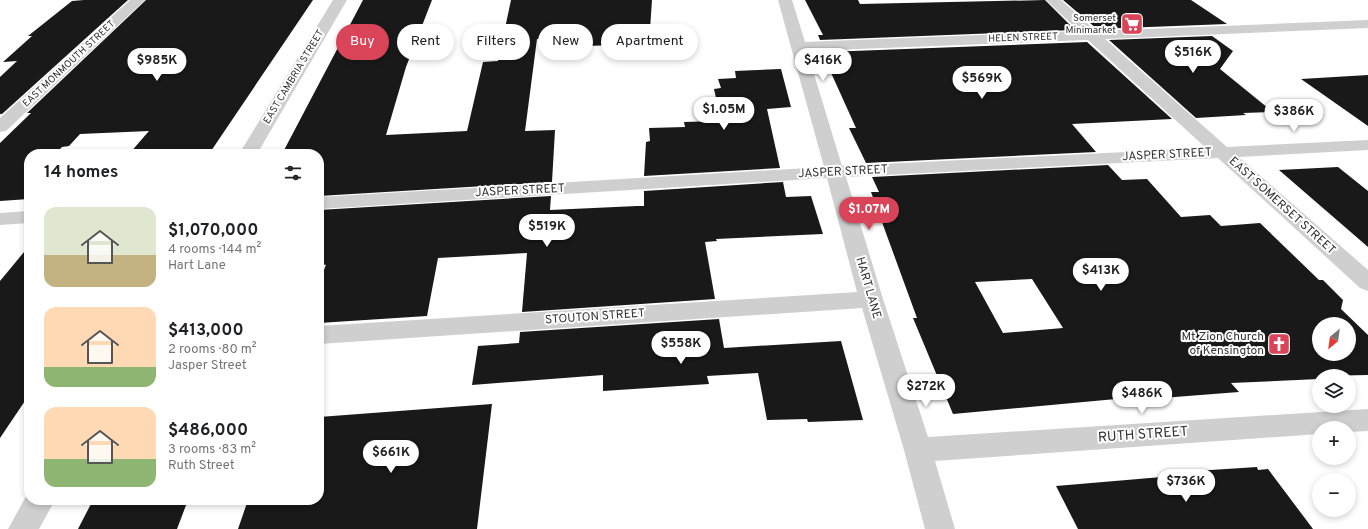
<!DOCTYPE html>
<html lang="en">
<head>
<meta charset="utf-8">
<style>
	body { margin:0; font-family:Overpass,sans-serif; background:#f2f2f2; color:#202124; height:100vh; display:flex; flex-direction:column; font-size:15px; white-space:nowrap }
	* { box-sizing:border-box; margin:0 }
	p { font-size:13px; color:#757577 }
	.icon { flex:none; width:22px; height:22px; fill:none; stroke:currentColor; stroke-width:2; stroke-linecap:round; stroke-linejoin:round }
	.map { position:relative; flex:1; overflow:hidden }
	.side { position:absolute; left:24px; top:149px; width:300px; height:356px; display:flex; flex-direction:column; background:#fff; border-radius:16px; box-shadow:0 2px 6px #0003 }
	.side>* { flex:none }
	.top-card { position:absolute; left:336px; top:24px; width:380px; height:36px; display:flex; gap:8px }
	.needle { width:26px; rotate:209deg }
	.buttons { position:absolute; left:1312px; top:317px; display:grid; gap:8px }
	.buttons a { display:grid; place-items:center; width:44px; height:44px; border-radius:50%; background:#fff; box-shadow:0 2px 6px #0003; font-size:20px }
	.price { position:absolute; translate:-50% -34px; padding:0 9px; border-radius:14px; background:#fff; color:#222; font-size:13px; line-height:26px; filter:drop-shadow(0 1px 2px #0008) }
	.price::after { content:''; position:absolute; left:50%; top:24px; width:12px; height:9px; margin-left:-6px; background:inherit; clip-path:polygon(0 0,100% 0,50% 100%) }
	.price.current { background:#da4458; color:#fff }
	ul { padding:0; list-style:none }
	li { display:flex; align-items:center; gap:12px; height:100px; padding:0 20px }
	li span { display:grid; place-items:center; flex:none; width:112px; height:80px; border-radius:12px; color:#555 }
	li>.icon { margin-inline-start:auto }
	span .icon { width:48px; height:48px; fill:#fffc; stroke-width:1 }
	li b { font-size:17px }
	h2 { display:flex; justify-content:space-between; align-items:center; height:48px; padding:0 20px; font-size:17px }
	.pill { padding:0 14px; border-radius:18px; background:#fff; box-shadow:0 2px 6px #0003; font-size:14px; line-height:36px }
	.pill.current { background:#da4458; color:#fff }
	.map>svg:first-child { display:block }
	.building { fill:#191919; fill-rule:evenodd }
	.lines { fill:none; stroke-linecap:round; stroke-linejoin:round }
	.street { fill:#cfcfcf; fill-rule:evenodd }
	.labels { text-anchor:middle; dominant-baseline:central; stroke-width:4; stroke-linejoin:round; paint-order:stroke }
	.far-poi-label { font-size:10px; fill:#323232; stroke:#fff; text-anchor:end }
	.far-street-label { font-size:10px; fill:#323232; stroke:#fff }
	.street-label { font-size:12px; fill:#323232; stroke:#fff }
	.poi-label { font-size:12px; fill:#323232; stroke:#fff; text-anchor:end }
	.near-street-label { font-size:14px; fill:#323232; stroke:#fff }
</style>
</head>
<body>
<div class="map">
<svg width="1368" height="529" viewBox="0 0 1368 529">
	<rect width="100%" height="100%" fill="#fff"/>
	<g class="building">
		<path d="M 84,0 L 128,0 L 2,114 L 0,114 L 0,77 L 17,61 L 3,62 L 32,36 L 28,36 L 72,1 Z"/>
		<path d="M 146,0 L 313,0 L 209,154 L 129,154 L 149,131 L 80,134 L 69,146 L 62,147 L 55,154 L 29,154 L 29,199 L 0,201 L 0,143 L 31,113 L 27,113 Z"/>
		<path d="M 363,0 L 432,0 L 406,67 L 386,135 L 467,131 L 483,62 L 498,61 L 511,0 L 652,0 L 649,44 L 586,46 L 586,37 L 537,39 L 525,131 L 555,130 L 552,182 L 319,196 L 319,154 L 282,154 Z"/>
		<path d="M 805,0 L 858,0 L 860,4 L 1045,0 L 1075,30 L 820,40 L 818,35 L 823,35 Z"/>
		<path d="M 1063,0 L 1191,0 L 1227,24 L 1097,29 Z"/>
		<path d="M 1212,36 L 1233,51 L 1220,69 L 1273,112 L 1243,113 L 1246,115 L 1196,118 L 1109,40 Z"/>
		<path d="M 1087,42 L 1172,119 L 1072,124 L 1096,152 L 866,163 L 849,128 L 856,128 L 823,55 L 828,55 L 826,52 Z"/>
		<path d="M 781,69 L 791,107 L 767,109 L 780,168 L 644,176 L 646,142 L 650,141 L 649,128 L 685,127 L 684,122 L 721,121 L 714,89 L 721,88 L 718,79 L 736,78 L 735,71 Z"/>
		<path d="M 1368,75 L 1368,126 L 1301,79 Z"/>
		<path d="M 1108,165 L 1122,180 L 1147,179 L 1181,217 L 1210,215 L 1221,226 L 1260,223 L 1319,280 L 1323,280 L 1343,300 L 1341,309 L 1368,335 L 1368,375 L 1319,376 L 1319,379 L 1231,383 L 1239,392 L 1149,399 L 1150,400 L 1118,403 L 1116,399 L 953,414 L 913,318 L 917,318 L 871,192 L 879,192 L 872,177 ZM 1032,279 L 1063,328 L 1003,333 L 975,282 ZM 1319,324 L 1349,324 L 1349,354 L 1319,354 Z"/>
		<path d="M 1338,167 L 1368,191 L 1368,247 L 1279,170 Z"/>
		<path d="M 783,182 L 786,197 L 811,196 L 823,234 L 716,239 L 717,241 L 705,242 L 715,299 L 522,312 L 527,253 L 438,258 L 427,316 L 319,323 L 319,282 L 326,265 L 319,263 L 319,210 L 551,196 L 550,210 L 637,206 L 644,206 L 644,191 Z"/>
		<path d="M 29,246 L 29,395 L 0,438 L 0,281 Z"/>
		<path d="M 719,319 L 724,348 L 841,341 L 863,420 L 808,422 L 807,419 L 767,420 L 758,373 L 707,376 L 709,384 L 603,391 L 603,375 L 472,385 L 478,346 L 519,343 L 520,332 Z"/>
		<path d="M 492,404 L 477,529 L 238,529 L 248,500 L 319,500 L 319,417 Z"/>
		<path d="M 1257,467 L 1258,470 L 1268,469 L 1313,529 L 1078,529 L 1056,486 L 1197,474 L 1195,471 Z"/>
		<path d="M 93,500 L 188,500 L 177,529 L 78,529 Z"/>
	</g>
	<g class="lines">
		<g class="street">
			<path d="M 130,0 L 145,0 L 6,131 L 0,132 L 0,118 Z"/>
			<path d="M 333,0 L 347,0 L 257,154 L 239,154 Z"/>
			<path d="M 778,0 L 792,0 L 805,42 L 1079,31 L 1046,0 L 1061,0 L 1096,31 L 1368,20 L 1368,28 L 1105,39 L 1227,147 L 1368,140 L 1368,150 L 1239,157 L 1368,270 L 1368,291 L 1360,288 L 1218,158 L 846,177 L 883,299 L 928,437 L 1368,409 L 1368,431 L 1349,432 L 1349,428 L 1319,428 L 1319,434 L 935,461 L 955,529 L 925,529 L 904,450 L 862,308 L 319,344 L 319,326 L 857,292 L 827,178 L 319,209 L 319,197 L 824,167 ZM 1088,40 L 1206,148 L 842,166 L 807,51 Z"/>
			<path d="M 29,211 L 29,223 L 0,225 L 0,213 Z"/>
			<path d="M 29,491 L 29,500 L 55,500 L 39,529 L 8,529 Z"/>
		</g>
	</g>
	<defs>
		<g id="supermarket-square" transform="scale(1.15)"><rect x="-9" y="-9" width="18" height="18" rx="4" fill="#da4458" stroke="#fff"/><path d="M-6-5.5h2.5l.6 2H6L4.5 2H-2.5L-4.4-4H-6ZM-1.5 3.2a1.3 1.3 0 1 0 .1 0ZM3 3.2a1.3 1.3 0 1 0 .1 0Z" fill="#fff"/></g>
		<g id="church-square" transform="scale(1.15)"><rect x="-9" y="-9" width="18" height="18" rx="4" fill="#da4458" stroke="#fff"/><path d="M-1.2-6h2.4v3.5h3.3v2.4h-3.3V6h-2.4V-.1h-3.3v-2.4h3.3Z" fill="#fff"/></g>
	</defs>
	<g fill-rule="evenodd">
		<use href="#supermarket-square" x="1132" y="24"/>
		<use href="#church-square" x="1279" y="344"/>
	</g>
	<g class="labels">
		<g class="far-poi-label">
			<text x="1116" y="18">Somerset<tspan x="1116" dy="12">Minimarket</tspan></text>
		</g>
		<g class="far-street-label">
			<text transform="translate(1023 38) rotate(-2)">HELEN STREET</text>
			<text transform="translate(69 64) rotate(-43)">EAST MONMOUTH STREET</text>
			<text transform="translate(294 77) rotate(-59)">EAST CAMBRIA STREET</text>
		</g>
		<g class="street-label">
			<text transform="translate(1167 155) rotate(-3)">JASPER STREET</text>
			<text transform="translate(843 172) rotate(-3)">JASPER STREET</text>
			<text transform="translate(520 191) rotate(-3)">JASPER STREET</text>
			<text transform="translate(1282 206) rotate(42)">EAST SOMERSET STREET</text>
			<text transform="translate(868 288) rotate(74)">HART LANE</text>
			<text transform="translate(595 317) rotate(-4)">STOUTON STREET</text>
		</g>
		<g class="poi-label">
			<text x="1264" y="337">Mt Zion Church<tspan x="1264" dy="14">of Kensington</tspan></text>
		</g>
		<g class="near-street-label">
			<text transform="translate(1143 435) rotate(-4)">RUTH STREET</text>
		</g>
	</g>
</svg>
<div class="buttons">
<a><svg class="needle" viewBox="-14 -14 28 28"><path d="M0-13l5 13h-10z" fill="#e53935"/><path d="M0 13l5-13h-10z" fill="#757577"/></svg></a>
<a><svg class="icon" aria-label="layers" viewBox="0 0 24 24"><path d="M12 4l9 5-9 5-9-5zM3 14l9 5 9-5"/></svg></a>
<a>+</a>
<a>−</a>
</div>
<b class="price" style="left:1193px;top:74px">$516K</b>
<b class="price" style="left:157px;top:82px">$985K</b>
<b class="price" style="left:823px;top:82px">$416K</b>
<b class="price" style="left:982px;top:100px">$569K</b>
<b class="price" style="left:724px;top:131px">$1.05M</b>
<b class="price" style="left:1294px;top:133px">$386K</b>
<b class="price current" style="left:869px;top:231px">$1.07M</b>
<b class="price" style="left:547px;top:248px">$519K</b>
<b class="price" style="left:1101px;top:292px">$413K</b>
<b class="price" style="left:681px;top:365px">$558K</b>
<b class="price" style="left:926px;top:408px">$272K</b>
<b class="price" style="left:1142px;top:415px">$486K</b>
<b class="price" style="left:391px;top:474px">$661K</b>
<b class="price" style="left:1186px;top:503px">$736K</b>
<div class="top-card">
<a class="pill current">Buy</a>
<a class="pill">Rent</a>
<a class="pill">Filters</a>
<a class="pill">New</a>
<a class="pill">Apartment</a>
</div>
<section class="side">
<h2>14 homes<svg class="icon" aria-label="filters" viewBox="0 0 24 24"><path d="M4 7h16M4 17h16"/><circle cx="9" cy="7" r="2"/><circle cx="15" cy="17" r="2"/></svg></h2>
<ul>
<li><span style="background:linear-gradient(#dfe7d0 60%,#c2b280 0)"><svg class="icon" aria-label="home" viewBox="0 0 24 24"><path d="M3 11l9-7 9 7M6 9v11h12V9"/></svg></span><div><b>$1,070,000</b><p>4 rooms · 144 m²</p><p>Hart Lane</p></div></li>
<li><span style="background:linear-gradient(#ffd9b3 75%,#8fb573 0)"><svg class="icon" aria-label="home" viewBox="0 0 24 24"><path d="M3 11l9-7 9 7M6 9v11h12V9"/></svg></span><div><b>$413,000</b><p>2 rooms · 80 m²</p><p>Jasper Street</p></div></li>
<li><span style="background:linear-gradient(#ffd9b3 65%,#8fb573 0)"><svg class="icon" aria-label="home" viewBox="0 0 24 24"><path d="M3 11l9-7 9 7M6 9v11h12V9"/></svg></span><div><b>$486,000</b><p>3 rooms · 83 m²</p><p>Ruth Street</p></div></li>
</ul>
</section>
</div>
</body>
</html>
